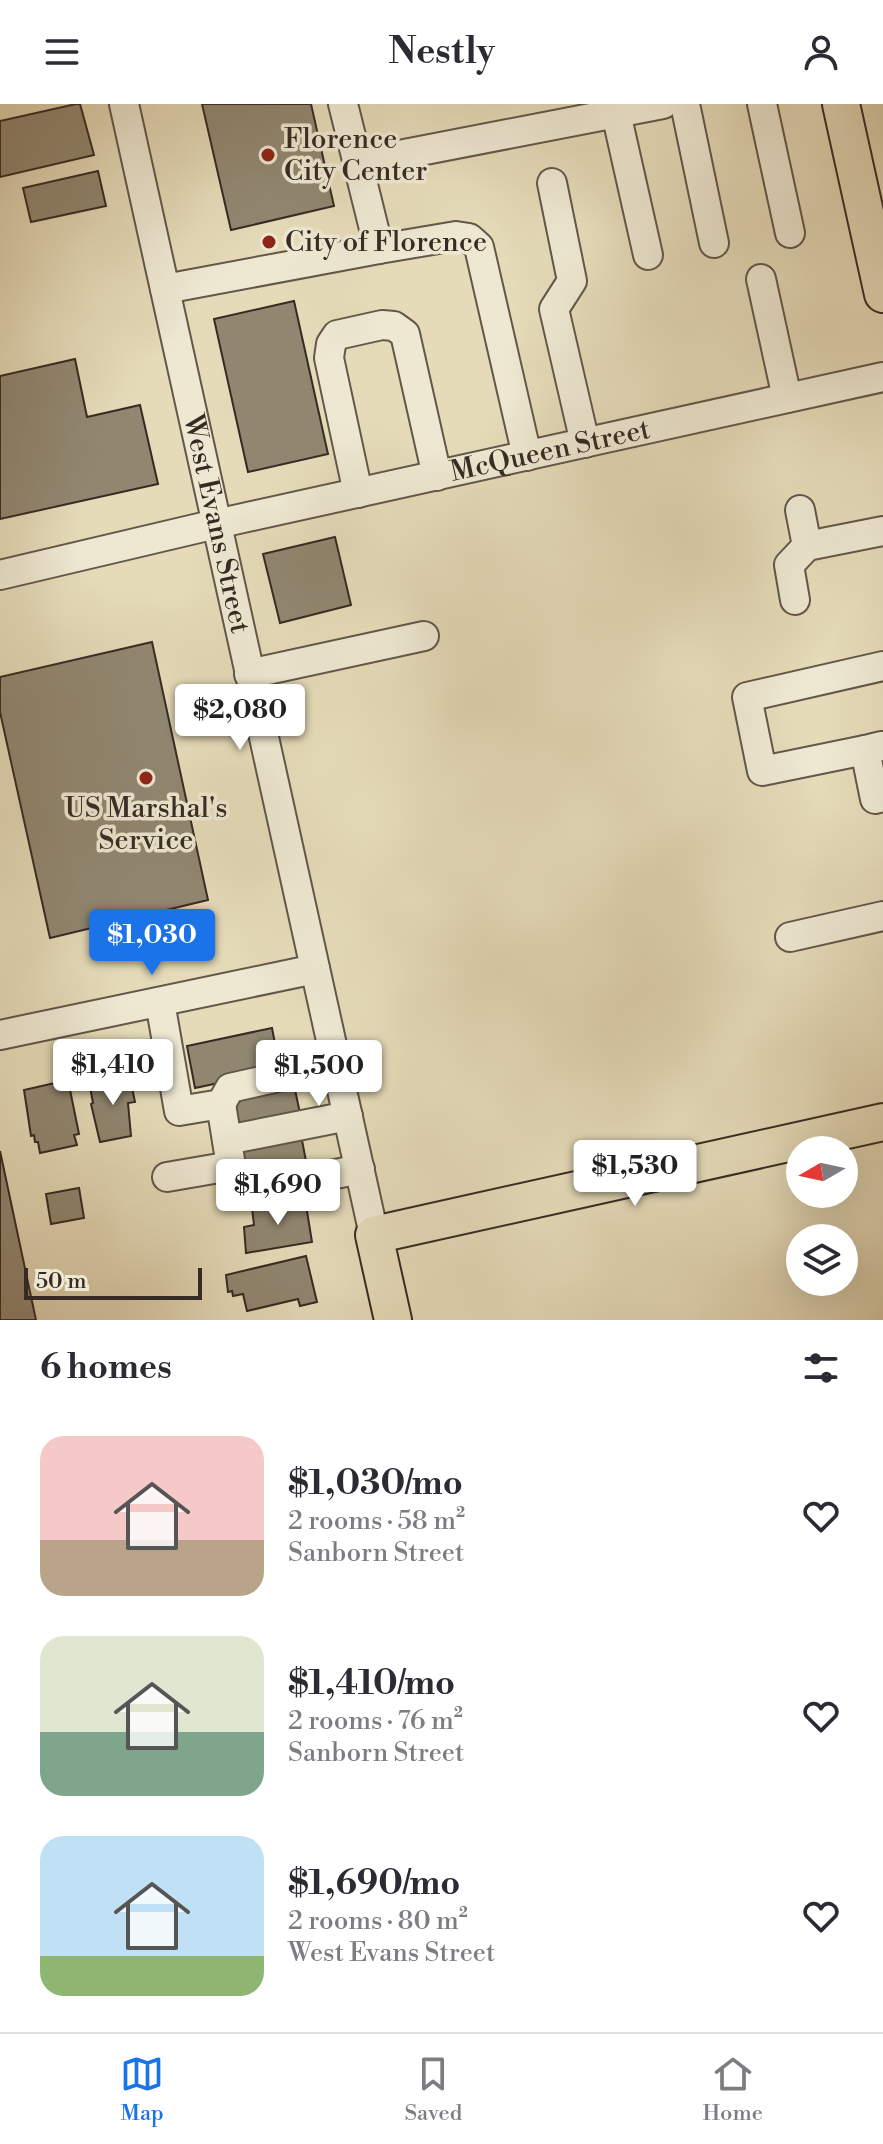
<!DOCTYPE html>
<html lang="en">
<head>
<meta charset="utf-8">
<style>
	body { margin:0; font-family:"Libre Bodoni",serif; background:#f2f2f3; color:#2b2b33; height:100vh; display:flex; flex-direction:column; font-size:30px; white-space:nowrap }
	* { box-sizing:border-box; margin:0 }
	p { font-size:26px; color:#7c7c81 }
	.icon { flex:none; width:44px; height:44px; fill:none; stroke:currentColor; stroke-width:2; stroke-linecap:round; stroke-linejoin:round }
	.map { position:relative; height:1216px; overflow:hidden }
	.panel { display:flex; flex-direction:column; background:#fff; flex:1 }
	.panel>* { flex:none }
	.needle { width:52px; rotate:261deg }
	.buttons { position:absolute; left:786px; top:1032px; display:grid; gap:16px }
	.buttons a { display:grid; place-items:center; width:72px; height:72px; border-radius:50%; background:#fff; box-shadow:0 8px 32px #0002; font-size:40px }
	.scale { position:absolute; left:24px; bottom:20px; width:178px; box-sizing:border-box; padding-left:8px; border:4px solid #362b24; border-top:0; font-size:22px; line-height:28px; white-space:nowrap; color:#362b24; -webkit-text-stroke:6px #eee8d2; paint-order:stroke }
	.price { position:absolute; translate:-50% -68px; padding:0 18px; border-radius:8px; background:#fff; color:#222; font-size:26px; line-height:52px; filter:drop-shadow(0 2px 4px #0008) }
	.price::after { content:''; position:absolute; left:50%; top:48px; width:24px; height:18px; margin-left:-12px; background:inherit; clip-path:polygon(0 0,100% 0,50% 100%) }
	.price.active { background:#1a73e8; color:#fff }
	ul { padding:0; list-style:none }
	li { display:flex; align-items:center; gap:24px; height:200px; padding:0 40px }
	li span { display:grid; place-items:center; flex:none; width:224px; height:160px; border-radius:24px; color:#555 }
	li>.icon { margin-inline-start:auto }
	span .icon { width:96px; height:96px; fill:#fffc; stroke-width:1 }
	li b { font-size:34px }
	h2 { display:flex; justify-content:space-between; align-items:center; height:96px; padding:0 40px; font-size:34px }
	header { display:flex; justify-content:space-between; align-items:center; height:104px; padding:0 40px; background:#fff; font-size:36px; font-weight:700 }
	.menu { display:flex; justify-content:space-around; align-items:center; height:112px; border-top:2px solid #e1e1e2; background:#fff; font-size:22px; color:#7c7c81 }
	.menu a { display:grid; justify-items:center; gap:4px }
	.menu .active { color:#1a73e8 }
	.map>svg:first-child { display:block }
	.building { fill:#918771; stroke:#362b24; stroke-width:2 }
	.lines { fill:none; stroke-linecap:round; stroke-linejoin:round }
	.minor-casing { stroke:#625749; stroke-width:32 }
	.major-casing { stroke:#362b24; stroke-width:40 }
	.minor { stroke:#eee8d2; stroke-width:28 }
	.major { stroke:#e5dbb9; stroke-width:36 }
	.poi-dot { fill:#8f2418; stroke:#eee8d2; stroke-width:3 }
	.labels { text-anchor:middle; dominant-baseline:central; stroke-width:7; stroke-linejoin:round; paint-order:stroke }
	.poi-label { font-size:28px; fill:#362b24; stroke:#eee8d2; text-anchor:start }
	.street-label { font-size:28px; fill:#362b24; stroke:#eee8d2 }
</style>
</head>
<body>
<header><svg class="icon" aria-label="menu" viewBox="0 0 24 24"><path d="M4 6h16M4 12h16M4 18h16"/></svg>Nestly<svg class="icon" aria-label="person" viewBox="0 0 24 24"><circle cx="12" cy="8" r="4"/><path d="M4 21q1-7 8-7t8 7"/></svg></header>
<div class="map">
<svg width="883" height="1216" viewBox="0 0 883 1216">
	<rect width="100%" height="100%" fill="#e5dbb9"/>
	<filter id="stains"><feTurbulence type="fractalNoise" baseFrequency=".0025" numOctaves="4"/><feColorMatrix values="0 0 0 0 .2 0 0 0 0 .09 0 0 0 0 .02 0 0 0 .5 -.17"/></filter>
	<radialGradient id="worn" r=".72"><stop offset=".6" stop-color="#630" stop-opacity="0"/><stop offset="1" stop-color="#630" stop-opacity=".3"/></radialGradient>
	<g class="building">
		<path d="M 76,0 L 80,0 L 94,51 L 0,73 L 0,17 Z"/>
		<path d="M 202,0 L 311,0 L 334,102 L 231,126 Z"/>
		<path d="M 98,67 L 106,102 L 31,118 L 23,84 Z"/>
		<path d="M 294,197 L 328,350 L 248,368 L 214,215 Z"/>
		<path d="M 75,255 L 87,313 L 140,301 L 158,380 L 0,415 L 0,272 Z"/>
		<path d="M 335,433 L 351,501 L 280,519 L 263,450 Z"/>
		<path d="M 152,538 L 208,796 L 50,834 L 0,608 L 0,573 Z"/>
		<path d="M 272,924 L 280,966 L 195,984 L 187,942 Z"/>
		<path d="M 129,969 L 135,998 L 128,999 L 131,1032 L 100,1038 L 91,1000 L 93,999 L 90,983 L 96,982 L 95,976 Z"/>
		<path d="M 68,976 L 79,1030 L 74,1031 L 77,1041 L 40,1049 L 38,1038 L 35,1038 L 34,1031 L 31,1032 L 24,986 Z"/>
		<path d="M 294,981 L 301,1014 L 240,1026 L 234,993 Z"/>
		<path d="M 301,1031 L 309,1073 L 250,1084 L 242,1043 Z"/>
		<path d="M 0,1047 L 36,1216 L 0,1216 Z"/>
		<path d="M 79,1084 L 84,1114 L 51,1120 L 46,1090 Z"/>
		<path d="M 305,1095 L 312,1138 L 246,1149 L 244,1123 L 254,1121 L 252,1104 Z"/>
		<path d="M 306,1152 L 317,1198 L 300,1202 L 298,1195 L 247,1207 L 243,1190 L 233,1192 L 232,1187 L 228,1188 L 226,1171 Z"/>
	</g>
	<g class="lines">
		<g class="minor-casing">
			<g id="minor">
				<path id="s1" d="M 124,0 L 374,1131"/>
				<path d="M 685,0 L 714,139"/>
				<path d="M 762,0 L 790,129"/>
				<path d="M 616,9 L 648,151"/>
				<path d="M 358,59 L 663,0"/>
				<path d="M 552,79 L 572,177 L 554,205 L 585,339"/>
				<path d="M 379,145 L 456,132 L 469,134 L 479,143 L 527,352"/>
				<path d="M 761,175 L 787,294"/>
				<path d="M 165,185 L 379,145 L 343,0"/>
				<path d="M 358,389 L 329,254 L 331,240 L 337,231 L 382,221 L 394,222 L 405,230 L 437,372"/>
				<path d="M 807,442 L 883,427"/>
				<path id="s2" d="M 0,471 L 216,420 L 883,273"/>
				<path d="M 795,496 L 789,461 L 807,442 L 800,406"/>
				<path d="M 249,570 L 424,532"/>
				<path d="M 881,642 L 865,646 L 875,695 L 883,693"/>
				<path d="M 865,646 L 762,667 L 747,593 L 883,562"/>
				<path d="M 790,833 L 883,812"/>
				<path d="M 160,898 L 179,1007 L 221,1000 L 231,1062 L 167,1073"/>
				<path d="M 0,931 L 315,865"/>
				<path d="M 221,1000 L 230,984 L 336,960"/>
				<path d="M 227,1036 L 348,1012"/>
				<path d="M 231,1062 L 239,1090 L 360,1065"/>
			</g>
		</g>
		<g class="major-casing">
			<g id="major">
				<path d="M 841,0 L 883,190"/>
				<path d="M 393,1216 L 374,1131 L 883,1018"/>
			</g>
		</g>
		<use href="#minor" class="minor"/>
		<use href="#major" class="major"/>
	</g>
	<g class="poi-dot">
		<circle cx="268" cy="51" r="8"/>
		<circle cx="269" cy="138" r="8"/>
		<circle cx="146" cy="674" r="8"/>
	</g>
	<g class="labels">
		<g class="poi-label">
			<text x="284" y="35">Florence<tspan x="284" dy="32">City Center</tspan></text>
			<text x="285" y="138">City of Florence</text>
			<text x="146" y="704" text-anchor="middle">US Marshal's<tspan x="146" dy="32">Service</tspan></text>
		</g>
		<g class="street-label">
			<text stroke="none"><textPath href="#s2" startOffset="564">McQueen Street</textPath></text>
			<text stroke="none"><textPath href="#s1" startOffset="430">West Evans Street</textPath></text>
		</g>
	</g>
	<rect width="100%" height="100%" filter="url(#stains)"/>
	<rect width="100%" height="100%" fill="url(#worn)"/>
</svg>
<div class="buttons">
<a><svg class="needle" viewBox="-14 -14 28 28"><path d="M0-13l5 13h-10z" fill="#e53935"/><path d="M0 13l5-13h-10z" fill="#7c7c81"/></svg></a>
<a><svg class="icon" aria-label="layers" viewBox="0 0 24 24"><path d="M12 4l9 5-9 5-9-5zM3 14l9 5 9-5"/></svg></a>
</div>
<div class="scale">50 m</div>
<b class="price" style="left:240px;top:648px">$2,080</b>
<b class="price active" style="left:152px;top:873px">$1,030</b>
<b class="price" style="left:113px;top:1003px">$1,410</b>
<b class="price" style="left:319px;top:1004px">$1,500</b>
<b class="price" style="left:635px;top:1104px">$1,530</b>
<b class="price" style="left:278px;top:1123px">$1,690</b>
</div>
<section class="panel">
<h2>6 homes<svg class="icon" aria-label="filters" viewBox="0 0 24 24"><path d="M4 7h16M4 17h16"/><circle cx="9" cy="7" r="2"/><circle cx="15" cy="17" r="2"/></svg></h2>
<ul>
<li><span style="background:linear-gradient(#f6c9c9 65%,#b9a48a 0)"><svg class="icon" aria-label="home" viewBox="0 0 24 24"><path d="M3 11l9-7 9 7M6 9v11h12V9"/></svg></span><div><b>$1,030/mo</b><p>2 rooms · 58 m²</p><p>Sanborn Street</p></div><svg class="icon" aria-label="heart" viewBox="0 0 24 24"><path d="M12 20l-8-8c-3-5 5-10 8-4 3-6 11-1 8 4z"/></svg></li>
<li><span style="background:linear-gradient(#dfe7d0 60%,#7fa58c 0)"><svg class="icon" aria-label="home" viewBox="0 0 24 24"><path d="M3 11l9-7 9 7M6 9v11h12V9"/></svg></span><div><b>$1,410/mo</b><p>2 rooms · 76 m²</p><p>Sanborn Street</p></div><svg class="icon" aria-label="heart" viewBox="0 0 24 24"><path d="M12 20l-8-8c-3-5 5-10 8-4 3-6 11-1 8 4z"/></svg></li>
<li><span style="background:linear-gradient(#bfe0f5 75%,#8fb573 0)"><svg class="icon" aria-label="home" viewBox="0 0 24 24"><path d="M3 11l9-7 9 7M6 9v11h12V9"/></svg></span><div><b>$1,690/mo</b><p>2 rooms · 80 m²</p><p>West Evans Street</p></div><svg class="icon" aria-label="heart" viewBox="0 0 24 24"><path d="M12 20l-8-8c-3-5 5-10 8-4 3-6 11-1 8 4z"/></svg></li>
</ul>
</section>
<nav class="menu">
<a class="active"><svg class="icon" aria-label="map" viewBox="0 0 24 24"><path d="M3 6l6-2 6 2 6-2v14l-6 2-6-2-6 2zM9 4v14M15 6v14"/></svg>Map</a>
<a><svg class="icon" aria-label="saved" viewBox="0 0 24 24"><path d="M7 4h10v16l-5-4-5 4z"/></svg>Saved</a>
<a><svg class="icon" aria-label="home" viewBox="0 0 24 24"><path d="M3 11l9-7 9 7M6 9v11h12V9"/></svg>Home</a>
</nav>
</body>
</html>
